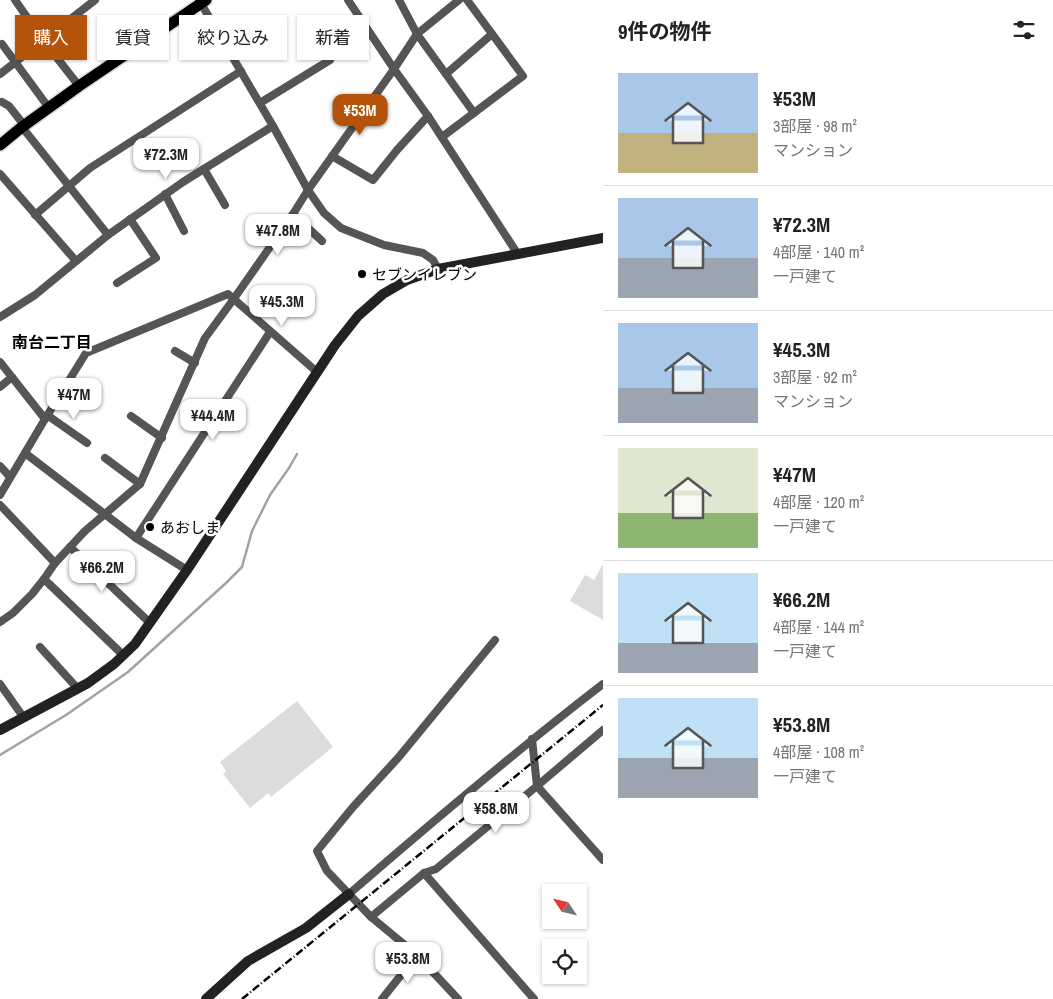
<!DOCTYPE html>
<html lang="ja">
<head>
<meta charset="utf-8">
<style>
	body { margin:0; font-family:"Archivo Narrow","Noto Sans JP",sans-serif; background:#f6f6f6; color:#222; height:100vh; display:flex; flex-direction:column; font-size:19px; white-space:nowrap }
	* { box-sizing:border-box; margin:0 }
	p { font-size:16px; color:#767676 }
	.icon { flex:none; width:28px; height:28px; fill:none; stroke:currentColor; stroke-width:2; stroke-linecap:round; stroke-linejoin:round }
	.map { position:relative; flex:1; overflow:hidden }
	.drawer { display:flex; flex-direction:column; background:#fff; width:450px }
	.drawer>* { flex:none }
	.banner { position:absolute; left:15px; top:15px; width:475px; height:45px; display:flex; gap:10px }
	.needle { width:32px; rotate:305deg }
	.controls { position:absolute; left:542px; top:884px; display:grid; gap:10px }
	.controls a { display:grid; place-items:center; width:45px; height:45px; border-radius:0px; background:#fff; box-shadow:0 1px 4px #0004; font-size:25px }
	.price { position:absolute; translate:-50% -42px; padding:0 11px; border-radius:10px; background:#fff; color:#222; font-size:16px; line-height:32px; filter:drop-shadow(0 1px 2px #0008) }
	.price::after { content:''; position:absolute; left:50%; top:30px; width:15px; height:11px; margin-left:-8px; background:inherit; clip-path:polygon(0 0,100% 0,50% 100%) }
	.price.current { background:#b45309; color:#fff }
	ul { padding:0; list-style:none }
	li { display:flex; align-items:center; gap:15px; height:125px; padding:0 15px }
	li+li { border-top:1px solid #e0e0e0 }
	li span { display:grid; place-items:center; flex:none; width:140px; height:100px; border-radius:0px; color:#555 }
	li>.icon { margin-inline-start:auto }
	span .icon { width:60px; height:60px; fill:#fffc; stroke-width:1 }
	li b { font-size:21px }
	h2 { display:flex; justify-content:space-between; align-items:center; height:60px; padding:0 15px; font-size:21px }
	.chip { padding:0 18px; border-radius:0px; background:#fff; box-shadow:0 1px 4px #0004; font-size:18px; line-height:45px }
	.chip.current { background:#b45309; color:#fff }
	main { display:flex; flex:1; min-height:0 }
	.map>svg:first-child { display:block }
	.grass { fill:#dcdcdc }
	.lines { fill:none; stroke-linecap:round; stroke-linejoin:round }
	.stream { stroke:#a3a3a3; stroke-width:2.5 }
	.primary-casing { stroke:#dbdbdb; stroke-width:14 }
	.street { stroke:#555; stroke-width:8 }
	.secondary { stroke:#222; stroke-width:10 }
	.primary { stroke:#000; stroke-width:11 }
	.rail { stroke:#000; stroke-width:2.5; stroke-dasharray:8 2.5 1 2.5; stroke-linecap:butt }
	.poi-dot { fill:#000; stroke:#fff; stroke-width:2 }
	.labels { text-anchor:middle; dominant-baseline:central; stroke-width:5; stroke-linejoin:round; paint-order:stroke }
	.poi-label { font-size:15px; fill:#000; stroke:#fff; text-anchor:start }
	.neighbourhood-label { font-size:16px; font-weight:bold; fill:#000; stroke:#fff }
</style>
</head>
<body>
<main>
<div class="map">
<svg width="603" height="999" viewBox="0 0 603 999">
	<rect width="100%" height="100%" fill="#fff"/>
	<g class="grass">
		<path d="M 603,564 L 603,620 L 570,601 L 585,575 L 594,580 Z"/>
		<path d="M 297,701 L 333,747 L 271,797 L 268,793 L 250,808 L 223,774 L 226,771 L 220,762 Z"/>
	</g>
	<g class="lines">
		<path class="stream" d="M 0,755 L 66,715 L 128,672 L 226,583 L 242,567 L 252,531 L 270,495 L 289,468 L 297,454"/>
		<g class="primary-casing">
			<path id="primary" d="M 0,145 L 22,127 L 79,86 L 206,0"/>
		</g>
		<g class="street">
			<path d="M 15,0 L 43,40 L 79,86"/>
			<path d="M 199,0 L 273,126 L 308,190 L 324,213 L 341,228 L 384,245 L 423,253 L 433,260 L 438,269"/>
			<path d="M 348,0 L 394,69 L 428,116 L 517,253"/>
			<path d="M 399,0 L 417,34 L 474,113"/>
			<path d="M 2,44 L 49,108"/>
			<path d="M 0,74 L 95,0"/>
			<path d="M 446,74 L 492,34"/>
			<path d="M 2,102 L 9,106 L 24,125"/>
			<path d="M 260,103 L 330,60"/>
			<path d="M 22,127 L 108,235"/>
			<path d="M 442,137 L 523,76 L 467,0"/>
			<path d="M 332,156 L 373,180 L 397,150 L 428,116"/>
			<path d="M 204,169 L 225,205"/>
			<path d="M 0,174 L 76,261"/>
			<path d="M 165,194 L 184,231"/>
			<path d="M 293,214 L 322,241"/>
			<path d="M 35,215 L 90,168 L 241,71"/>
			<path d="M 117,283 L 156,258 L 130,219"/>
			<path d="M 0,317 L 35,295 L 108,235 L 183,182 L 273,126"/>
			<path d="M 175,351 L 195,363"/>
			<path d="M 0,362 L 45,419"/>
			<path d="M 0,387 L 12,377"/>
			<path d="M 47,415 L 87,443"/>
			<path d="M 131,416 L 162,438"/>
			<path d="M 25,453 L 136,538 L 187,570"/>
			<path d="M 105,458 L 140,484"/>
			<path d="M 0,466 L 10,477"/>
			<path d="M 0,495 L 45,419 L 86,353 L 228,294 L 317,372"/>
			<path d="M 0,505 L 55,563"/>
			<path d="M 136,538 L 270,332"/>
			<path d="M 70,547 L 150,623"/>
			<path d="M 44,579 L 123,655"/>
			<path d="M 0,622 L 13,613 L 32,594 L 44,579 L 55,563 L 85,531 L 140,484 L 205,338 L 233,300 L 293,214 L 308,190 L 394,69 L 417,34 L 459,0"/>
			<path d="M 40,647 L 78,689"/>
			<path d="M 0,684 L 24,718"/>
			<path d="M 532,739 L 537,786 L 603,860"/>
			<path d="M 424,873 L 534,999"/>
			<path d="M 349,894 C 432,822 516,751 603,684"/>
			<path d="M 371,917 L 424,873 L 436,869 L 537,786 L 603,730"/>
			<path d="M 382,999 L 417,955"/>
			<path d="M 458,999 L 417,955 L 371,917 L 327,871 L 317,851 L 353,807 L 398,758 L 495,640"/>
		</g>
		<g class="secondary">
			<path d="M 0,730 L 88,683 L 114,664 L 135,644 L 187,570 L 335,345 L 358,316 L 383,294 L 407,280 L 438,269 L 603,238"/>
			<path d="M 206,999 L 248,961 L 306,928 L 349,894"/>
		</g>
		<use href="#primary" class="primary"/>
		<path class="rail" d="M 242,999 L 603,705"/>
	</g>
	<g class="poi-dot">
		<circle cx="362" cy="274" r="5"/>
		<circle cx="150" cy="527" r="5"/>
	</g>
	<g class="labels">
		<g class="poi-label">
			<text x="372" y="274">セブンイレブン</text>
			<text x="160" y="527">あおしま</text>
		</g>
		<g class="neighbourhood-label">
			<text x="52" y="342">南台二丁目</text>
		</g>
	</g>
</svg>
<div class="controls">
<a><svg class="needle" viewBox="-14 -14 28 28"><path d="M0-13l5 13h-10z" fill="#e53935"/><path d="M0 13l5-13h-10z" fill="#767676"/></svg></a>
<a><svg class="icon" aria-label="locate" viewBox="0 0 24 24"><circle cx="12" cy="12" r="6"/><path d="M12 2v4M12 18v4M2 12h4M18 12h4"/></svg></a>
</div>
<b class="price current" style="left:360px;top:136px">¥53M</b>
<b class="price" style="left:166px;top:180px">¥72.3M</b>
<b class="price" style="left:278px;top:256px">¥47.8M</b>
<b class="price" style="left:282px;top:327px">¥45.3M</b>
<b class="price" style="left:74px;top:420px">¥47M</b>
<b class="price" style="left:213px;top:441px">¥44.4M</b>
<b class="price" style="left:102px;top:593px">¥66.2M</b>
<b class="price" style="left:496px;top:834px">¥58.8M</b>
<b class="price" style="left:408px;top:984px">¥53.8M</b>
<div class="banner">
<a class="chip current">購入</a>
<a class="chip">賃貸</a>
<a class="chip">絞り込み</a>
<a class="chip">新着</a>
</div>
</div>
<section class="drawer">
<h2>9件の物件<svg class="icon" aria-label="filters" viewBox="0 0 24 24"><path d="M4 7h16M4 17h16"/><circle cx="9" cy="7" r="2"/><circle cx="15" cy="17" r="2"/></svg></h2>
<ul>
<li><span style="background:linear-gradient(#a9c7e8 60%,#c2b280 0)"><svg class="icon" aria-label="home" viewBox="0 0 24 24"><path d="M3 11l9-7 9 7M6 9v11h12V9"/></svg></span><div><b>¥53M</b><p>3部屋 · 98 m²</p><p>マンション</p></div></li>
<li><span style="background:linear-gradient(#a9c7e8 60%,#9aa5b1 0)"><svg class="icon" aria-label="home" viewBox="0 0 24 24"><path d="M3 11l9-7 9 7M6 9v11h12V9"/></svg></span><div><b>¥72.3M</b><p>4部屋 · 140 m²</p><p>一戸建て</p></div></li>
<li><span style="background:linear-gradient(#a9c7e8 65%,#9aa5b1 0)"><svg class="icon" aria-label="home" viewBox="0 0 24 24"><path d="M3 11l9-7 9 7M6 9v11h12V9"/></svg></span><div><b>¥45.3M</b><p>3部屋 · 92 m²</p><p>マンション</p></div></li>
<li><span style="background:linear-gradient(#dfe7d0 65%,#8fb573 0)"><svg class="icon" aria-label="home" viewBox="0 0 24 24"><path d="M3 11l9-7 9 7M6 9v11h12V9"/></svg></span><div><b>¥47M</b><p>4部屋 · 120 m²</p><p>一戸建て</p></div></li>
<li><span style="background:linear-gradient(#bfe0f5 70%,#9aa5b1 0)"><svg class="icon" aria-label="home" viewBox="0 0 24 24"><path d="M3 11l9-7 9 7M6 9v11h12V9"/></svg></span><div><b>¥66.2M</b><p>4部屋 · 144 m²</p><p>一戸建て</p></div></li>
<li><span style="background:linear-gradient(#bfe0f5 60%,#9aa5b1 0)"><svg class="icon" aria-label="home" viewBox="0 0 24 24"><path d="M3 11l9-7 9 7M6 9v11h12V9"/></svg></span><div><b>¥53.8M</b><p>4部屋 · 108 m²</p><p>一戸建て</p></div></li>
</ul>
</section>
</main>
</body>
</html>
